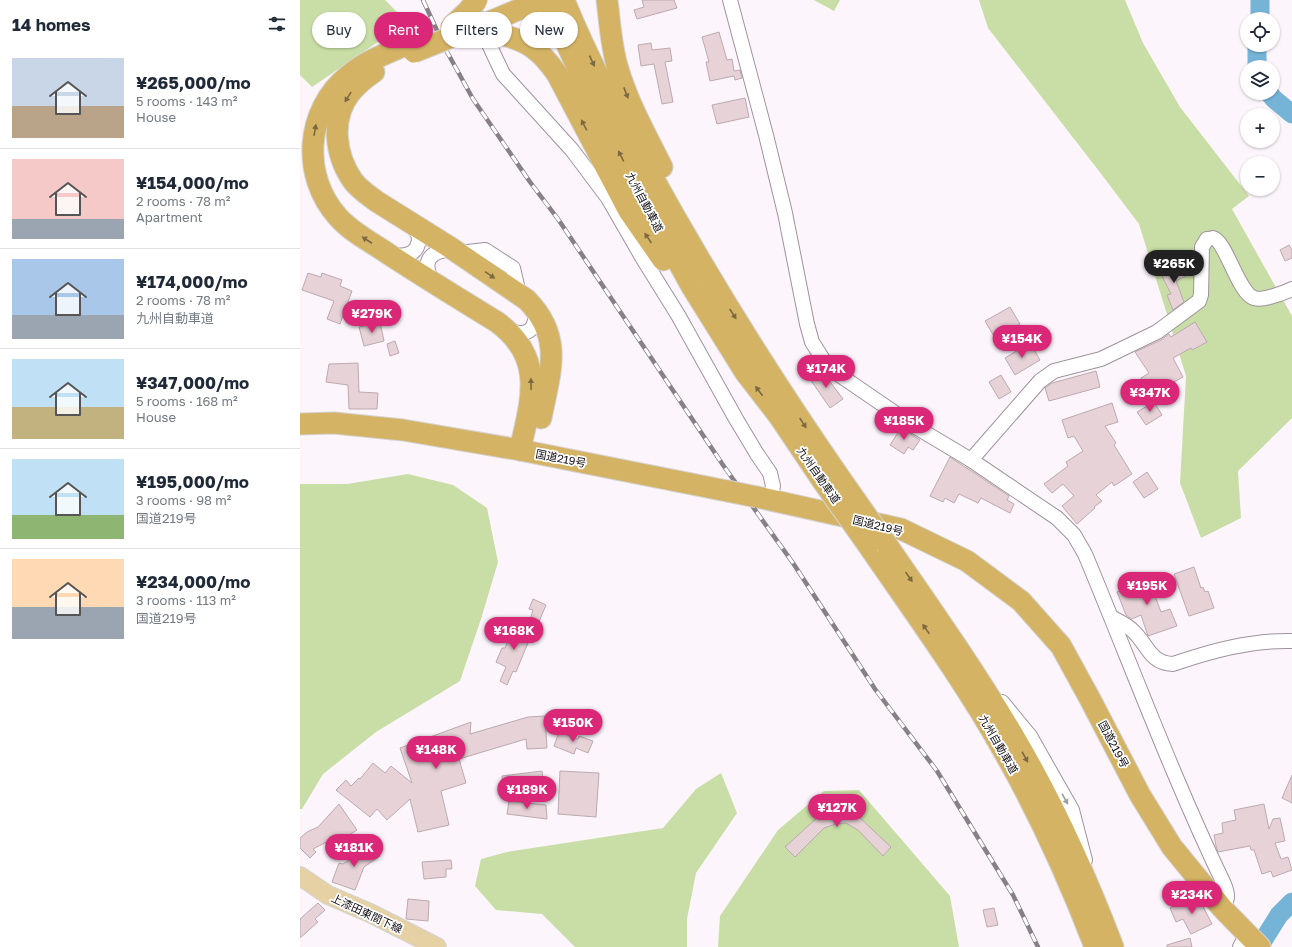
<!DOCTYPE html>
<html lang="en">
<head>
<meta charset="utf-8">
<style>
	body { margin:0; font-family:"Golos Text","Noto Sans JP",sans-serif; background:#f6f6f7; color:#1f2937; height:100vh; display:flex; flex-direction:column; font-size:15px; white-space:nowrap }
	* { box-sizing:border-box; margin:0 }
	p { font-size:13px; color:#747a83 }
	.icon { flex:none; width:22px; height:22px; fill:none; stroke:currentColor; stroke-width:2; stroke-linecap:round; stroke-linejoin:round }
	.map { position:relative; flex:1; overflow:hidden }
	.side { display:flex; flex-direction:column; background:#fff; width:300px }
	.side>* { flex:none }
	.guide { position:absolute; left:12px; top:12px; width:380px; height:36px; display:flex; gap:8px }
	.tools { position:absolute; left:940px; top:12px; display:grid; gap:8px }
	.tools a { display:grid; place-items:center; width:40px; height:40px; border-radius:50%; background:#fff; box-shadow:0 1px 3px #0004; font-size:20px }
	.price { position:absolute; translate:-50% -34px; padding:0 9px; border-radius:14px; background:#db2777; color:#fff; font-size:13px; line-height:26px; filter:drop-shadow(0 1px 2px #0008) }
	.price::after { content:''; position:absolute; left:50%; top:24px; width:12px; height:9px; margin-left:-6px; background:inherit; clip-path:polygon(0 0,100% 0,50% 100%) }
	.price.selected { background:#222; color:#fff }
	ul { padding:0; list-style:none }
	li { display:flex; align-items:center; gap:12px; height:100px; padding:0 12px }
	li+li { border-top:1px solid #e0e1e3 }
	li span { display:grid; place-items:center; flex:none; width:112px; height:80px; border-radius:0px; color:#555 }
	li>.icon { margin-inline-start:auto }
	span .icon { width:48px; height:48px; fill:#fffc; stroke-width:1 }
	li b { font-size:17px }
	h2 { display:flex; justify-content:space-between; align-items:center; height:48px; padding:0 12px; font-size:17px }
	.tag { padding:0 14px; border-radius:18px; background:#fff; box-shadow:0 1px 3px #0004; font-size:14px; line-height:36px }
	.tag.selected { background:#db2777; color:#fff }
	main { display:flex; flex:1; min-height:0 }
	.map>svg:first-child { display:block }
	.green { fill:#c9dea6 }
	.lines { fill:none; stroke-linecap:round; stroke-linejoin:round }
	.river { stroke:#76b4d7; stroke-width:19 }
	.building { fill:#e6d2d7; stroke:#bcaaaf }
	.minor-casing { stroke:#9f939e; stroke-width:16 }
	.major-casing { stroke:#d4d4d4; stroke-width:20 }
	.highway-casing { stroke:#d4d4d4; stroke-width:23 }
	.minor { stroke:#fff; stroke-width:14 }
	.major { stroke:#e5d1a3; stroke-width:18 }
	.highway { stroke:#d4b365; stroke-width:21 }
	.rail-casing { stroke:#878187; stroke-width:4.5 }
	.rail { stroke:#fff; stroke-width:3; stroke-dasharray:9; stroke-linecap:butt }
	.highway-bridge-casing { stroke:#d4d4d4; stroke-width:23; stroke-linecap:butt }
	.highway-bridge { stroke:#d4b365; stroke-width:21 }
	.oneway { fill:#7d6940 }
	.oneway2 { fill:#a09fa0 }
	.labels { text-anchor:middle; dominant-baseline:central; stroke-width:3.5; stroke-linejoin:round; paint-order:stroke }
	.street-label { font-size:11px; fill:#120e12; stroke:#fff }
</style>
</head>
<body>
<main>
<section class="side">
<h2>14 homes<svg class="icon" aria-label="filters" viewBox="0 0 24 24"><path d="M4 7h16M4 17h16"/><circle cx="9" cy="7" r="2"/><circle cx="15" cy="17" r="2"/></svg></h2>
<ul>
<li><span style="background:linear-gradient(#c9d6e8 60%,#b9a48a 0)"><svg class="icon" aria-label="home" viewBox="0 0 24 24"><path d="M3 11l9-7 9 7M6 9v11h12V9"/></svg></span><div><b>¥265,000/mo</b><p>5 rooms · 143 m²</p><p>House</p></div></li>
<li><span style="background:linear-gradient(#f6c9c9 75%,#9aa5b1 0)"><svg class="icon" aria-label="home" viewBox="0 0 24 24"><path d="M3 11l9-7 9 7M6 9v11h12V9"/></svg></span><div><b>¥154,000/mo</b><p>2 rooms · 78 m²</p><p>Apartment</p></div></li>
<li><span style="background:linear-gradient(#a9c7e8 70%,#9aa5b1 0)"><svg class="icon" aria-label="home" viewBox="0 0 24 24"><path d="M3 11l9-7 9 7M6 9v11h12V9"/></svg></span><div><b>¥174,000/mo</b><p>2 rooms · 78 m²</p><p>九州自動車道</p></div></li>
<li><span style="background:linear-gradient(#bfe0f5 60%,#c2b280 0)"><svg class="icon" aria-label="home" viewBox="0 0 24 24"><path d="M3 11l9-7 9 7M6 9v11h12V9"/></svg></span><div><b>¥347,000/mo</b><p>5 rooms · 168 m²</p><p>House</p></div></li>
<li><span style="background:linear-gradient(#bfe0f5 70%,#8fb573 0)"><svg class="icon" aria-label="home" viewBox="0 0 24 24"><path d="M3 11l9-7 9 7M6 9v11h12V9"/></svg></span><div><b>¥195,000/mo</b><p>3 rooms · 98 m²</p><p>国道219号</p></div></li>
<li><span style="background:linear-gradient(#ffd9b3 60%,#9aa5b1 0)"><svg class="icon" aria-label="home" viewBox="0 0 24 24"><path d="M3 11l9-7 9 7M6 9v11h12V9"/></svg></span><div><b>¥234,000/mo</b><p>3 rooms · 113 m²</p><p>国道219号</p></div></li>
</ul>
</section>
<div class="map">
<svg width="992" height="947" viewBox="0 0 992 947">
	<rect width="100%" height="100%" fill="#fdf5fc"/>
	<g class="green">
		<path d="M 0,0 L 85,0 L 107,22 L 12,87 L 0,75 Z"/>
		<path d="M 514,0 L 540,0 L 534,11 Z"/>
		<path d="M 679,0 L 825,0 L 843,43 L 880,107 L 949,196 L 932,209 L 992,316 L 992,418 L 938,471 L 941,518 L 901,538 L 880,483 L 886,376 L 839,224 L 802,175 L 688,28 Z"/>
		<path d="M 108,474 L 153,485 L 187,508 L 198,562 L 181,619 L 160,681 L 76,732 L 23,774 L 2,809 L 0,809 L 0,484 L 47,484 Z"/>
		<path d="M 421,773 L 437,813 L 396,873 L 387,919 L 387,947 L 275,947 L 242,914 L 196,910 L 175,886 L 181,859 L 207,852 L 363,828 L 396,789 Z"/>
		<path d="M 559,790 L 650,896 L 659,947 L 418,947 L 420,916 L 478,830 L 524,791 Z"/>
	</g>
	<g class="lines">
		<g class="river">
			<path d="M 960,0 L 960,19"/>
			<path d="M 957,45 L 957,67"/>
			<path d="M 969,93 L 974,99 L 992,114"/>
			<path d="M 959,947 L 979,915 L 992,902"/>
		</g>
	</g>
	<g class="building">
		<path d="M 342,0 L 374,0 L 377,8 L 337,19 L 334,10 L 344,7 Z"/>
		<path d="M 419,32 L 427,60 L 432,59 L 434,71 L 440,70 L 442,78 L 435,80 L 434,76 L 410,81 L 406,62 L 409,62 L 402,37 Z"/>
		<path d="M 351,43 L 352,50 L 370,48 L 372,61 L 365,62 L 373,102 L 362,104 L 354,64 L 341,66 L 338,45 Z"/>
		<path d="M 445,98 L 449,117 L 417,124 L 412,105 Z"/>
		<path d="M 989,245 L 992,250 L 992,258 L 985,261 L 980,250 Z"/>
		<path d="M 879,262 L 886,276 L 876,281 L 884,302 L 873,310 L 867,295 L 871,294 L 860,272 Z"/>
		<path d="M 8,273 L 21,277 L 22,273 L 42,280 L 40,286 L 52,291 L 40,324 L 27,319 L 34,301 L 2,290 Z"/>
		<path d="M 710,307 L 720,324 L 695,338 L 685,321 Z"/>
		<path d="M 80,322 L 84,341 L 64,346 L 59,327 Z"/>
		<path d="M 895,322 L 907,342 L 892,350 L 891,348 L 873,358 L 883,377 L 850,395 L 841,378 L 849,373 L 835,352 L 861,340 L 869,334 L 871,337 Z"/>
		<path d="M 95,341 L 99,353 L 90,356 L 87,344 Z"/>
		<path d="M 730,343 L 740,360 L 715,375 L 705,358 Z"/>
		<path d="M 58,363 L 59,392 L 78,393 L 77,409 L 49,409 L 48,385 L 26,382 L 29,364 Z"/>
		<path d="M 522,371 L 543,399 L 530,408 L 510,379 Z"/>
		<path d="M 796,371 L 800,387 L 749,401 L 745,388 L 752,383 Z"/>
		<path d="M 701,375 L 711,392 L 699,399 L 689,382 Z"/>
		<path d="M 854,402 L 862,415 L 846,425 L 837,412 Z"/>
		<path d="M 812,403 L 818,422 L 805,426 L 816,443 L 814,445 L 832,474 L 814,486 L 812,482 L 796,495 L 802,501 L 794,507 L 795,508 L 777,524 L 762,506 L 774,496 L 763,484 L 752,493 L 744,484 L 768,466 L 766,462 L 783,451 L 774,436 L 768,438 L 762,420 Z"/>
		<path d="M 601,428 L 620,440 L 613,450 L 608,447 L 604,454 L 590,445 Z"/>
		<path d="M 650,457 L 709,496 L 707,500 L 714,504 L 710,513 L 681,498 L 678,503 L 659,494 L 654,503 L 645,498 L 643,502 L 630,496 Z"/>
		<path d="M 847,472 L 858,489 L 844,498 L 833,482 Z"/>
		<path d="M 894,567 L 901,588 L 903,587 L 905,592 L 908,591 L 914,608 L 889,616 L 874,574 Z"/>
		<path d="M 858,576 L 864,593 L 855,596 L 861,612 L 870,609 L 877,626 L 848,636 L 841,615 L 832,619 L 826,615 L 817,592 Z"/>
		<path d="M 233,599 L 246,605 L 238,624 L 230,620 L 233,610 L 229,609 Z"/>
		<path d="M 221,623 L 234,628 L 216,672 L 213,671 L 207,685 L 200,681 L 206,667 L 196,662 L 202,648 L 205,648 L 212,631 L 216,633 Z"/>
		<path d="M 245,716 L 247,748 L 227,749 L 226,739 L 159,759 L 166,783 L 141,791 L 149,825 L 118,832 L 110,799 L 87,820 L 77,809 L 70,817 L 36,790 L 46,780 L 51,786 L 59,778 L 60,779 L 73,763 L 85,773 L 91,766 L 112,783 L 100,748 L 171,722 L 170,734 L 228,717 Z"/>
		<path d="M 259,732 L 278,739 L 279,736 L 293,741 L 288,753 L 276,748 L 274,754 L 254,746 Z"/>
		<path d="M 242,771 L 244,787 L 203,791 L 202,776 Z"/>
		<path d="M 260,771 L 299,773 L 296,817 L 258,814 Z"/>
		<path d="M 992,775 L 992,803 L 982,798 Z"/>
		<path d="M 209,801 L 246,805 L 247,819 L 207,814 Z"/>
		<path d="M 39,804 L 57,830 L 37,843 L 34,838 L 13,849 L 16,852 L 10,858 L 0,848 L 0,838 L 7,832 L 18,827 Z"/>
		<path d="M 964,804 L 969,829 L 973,819 L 980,818 L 985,841 L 975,843 L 981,859 L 988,857 L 992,870 L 973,877 L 971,871 L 962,874 L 954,850 L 951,850 L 950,846 L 918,852 L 916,846 L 914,835 L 923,833 L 922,823 L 936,820 L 934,810 Z"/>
		<path d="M 532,805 L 552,806 L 562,812 L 559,817 L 591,847 L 583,856 L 558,830 L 546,823 L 536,824 L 524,828 L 495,857 L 485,847 L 518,817 L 515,810 Z"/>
		<path d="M 72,845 L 80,856 L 64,867 L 55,890 L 32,882 L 39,863 L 43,864 Z"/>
		<path d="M 151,860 L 152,869 L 146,869 L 146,877 L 124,879 L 122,862 Z"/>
		<path d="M 108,899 L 129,901 L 128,921 L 106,919 Z"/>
		<path d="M 899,899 L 912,924 L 891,934 L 883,919 L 876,922 L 870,908 L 886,900 L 888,905 Z"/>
		<path d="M 18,903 L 25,910 L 15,919 L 18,922 L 0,938 L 0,919 Z"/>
		<path d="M 694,908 L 698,925 L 687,927 L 683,910 Z"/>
		<path d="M 890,938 L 892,947 L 867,947 L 867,945 Z"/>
	</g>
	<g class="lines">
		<g class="minor-casing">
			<g id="minor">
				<path d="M 430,0 L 466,135 L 485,213 L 507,324 L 512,342 L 524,361 L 538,374 L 614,426 L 671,460 L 757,518 L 774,535 L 785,554 C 831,664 872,776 924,884 C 928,895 929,898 922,908"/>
				<path d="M 178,17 L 186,38 L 203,74 L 272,150 L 308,198 L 342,257 L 378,315 L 436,419 L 457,454 L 470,473 L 473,486 L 470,500"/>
				<path d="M 159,253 L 185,250 L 213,268 L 219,294"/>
				<path d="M 92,256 C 102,256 115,256 118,244 C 119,241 119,237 118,234 C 116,231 113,227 111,224"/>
				<path d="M 133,283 C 121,261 129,251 153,249"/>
				<path d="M 208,331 C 229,337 236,330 236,309"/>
				<path d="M 671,460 L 740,381 L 754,371 L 801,359 L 857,332 L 899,301 L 901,295 L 902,247 L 907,239 C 908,239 913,238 913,238 C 926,241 938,293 954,298 C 962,301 984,293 992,289"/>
				<path d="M 811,617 C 818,621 826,624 832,630 C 848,644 849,663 873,664 C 911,651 951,640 992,641"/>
				<path d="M 702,702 L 730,736 L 772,810 L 785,860"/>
				<path d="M 940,947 L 947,934"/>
			</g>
		</g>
		<g class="major-casing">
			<path id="major" d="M 0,876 L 28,895 L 70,913 L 137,947"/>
		</g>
		<g class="highway-casing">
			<g id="highway">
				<path d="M 247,0 L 294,105 L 344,200 L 392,287 L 445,372 L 479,416 L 522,480"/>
				<path d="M 264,0 C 287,57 316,111 346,165 C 405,273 470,377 540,478"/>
				<path d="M 307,0 C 310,23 311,47 318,69 C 328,103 346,135 362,167"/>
				<path d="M 194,20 L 241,0"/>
				<path d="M 195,33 C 226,40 239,48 257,74 L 329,211 L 363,260"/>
				<path d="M 110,43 C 89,53 66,60 49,75 C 5,110 1,176 38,217 C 52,233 73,243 90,255 C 125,278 161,300 197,322 C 246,358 231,400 220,450"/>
				<path d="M 74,72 C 65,78 58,84 51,92 C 30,118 35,155 53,181 C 59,189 68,195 76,201 L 151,248 L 227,300 C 264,338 250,372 241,418"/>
				<path d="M 0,424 L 34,423 L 103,430 L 220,450 L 427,491"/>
				<path d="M 457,497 L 601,529 L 667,561 L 721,601 L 761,646 L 790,699 L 840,795 L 872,847 L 922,908 L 960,947"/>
				<path d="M 568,545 C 614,612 663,679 703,750 C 739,813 769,879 795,947"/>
				<path d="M 587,545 C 632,610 677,674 717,742 C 755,807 786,876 813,947"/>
			</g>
		</g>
		<use href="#minor" class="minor"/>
		<use href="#major" class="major"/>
		<use href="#highway" class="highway"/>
		<g class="rail-casing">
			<path id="rail" d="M 123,0 L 146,50 L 173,99 L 230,182 L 258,219 L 423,465 L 493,563 L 575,689 L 637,771 L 713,895 L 738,947"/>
		</g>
		<use href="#rail" class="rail"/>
		<g class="highway-bridge-casing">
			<g id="highway-bridge">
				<path d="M 151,27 L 167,12 L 177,0"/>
				<path d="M 114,52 L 194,20"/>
				<path d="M 540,478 L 587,545"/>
				<path d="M 522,480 L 568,545"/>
				<path d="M 427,491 L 457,497"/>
			</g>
		</g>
		<use href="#highway-bridge" class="highway-bridge"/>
	</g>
	<defs><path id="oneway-solid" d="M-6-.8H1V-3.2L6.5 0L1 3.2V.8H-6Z"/></defs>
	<g class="oneway">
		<use href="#oneway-solid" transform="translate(292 61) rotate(65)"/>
		<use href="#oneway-solid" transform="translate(326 93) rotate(69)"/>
		<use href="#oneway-solid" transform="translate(48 97) rotate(122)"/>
		<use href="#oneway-solid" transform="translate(284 125) rotate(-118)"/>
		<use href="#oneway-solid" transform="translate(15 130) rotate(-80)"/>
		<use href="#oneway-solid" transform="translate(321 156) rotate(-117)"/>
		<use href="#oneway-solid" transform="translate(348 238) rotate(-124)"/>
		<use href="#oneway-solid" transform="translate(67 240) rotate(-147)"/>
		<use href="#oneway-solid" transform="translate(190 275) rotate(34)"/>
		<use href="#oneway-solid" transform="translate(433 314) rotate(57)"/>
		<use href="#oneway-solid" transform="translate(231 384) rotate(-91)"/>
		<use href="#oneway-solid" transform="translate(459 391) rotate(-127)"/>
		<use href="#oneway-solid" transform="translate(503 423) rotate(57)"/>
		<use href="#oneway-solid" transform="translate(609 577) rotate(55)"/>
		<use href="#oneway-solid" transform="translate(626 629) rotate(-125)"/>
		<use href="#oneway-solid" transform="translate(725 757) rotate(61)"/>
	</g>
	<use class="oneway2" href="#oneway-solid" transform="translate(765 799) rotate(61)"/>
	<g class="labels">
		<g class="street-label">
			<text transform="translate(345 202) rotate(62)">九州自動車道</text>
			<text transform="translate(261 458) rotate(11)">国道219号</text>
			<text transform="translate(519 475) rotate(55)">九州自動車道</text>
			<text transform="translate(578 525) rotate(14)">国道219号</text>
			<text transform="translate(699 744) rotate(60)">九州自動車道</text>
			<text transform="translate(814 744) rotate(62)">国道219号</text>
			<text transform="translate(67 913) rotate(25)">上漆田東間下線</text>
		</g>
	</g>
</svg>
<div class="tools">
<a><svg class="icon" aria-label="locate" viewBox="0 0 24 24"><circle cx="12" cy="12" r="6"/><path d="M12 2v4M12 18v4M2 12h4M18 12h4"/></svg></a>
<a><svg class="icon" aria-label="layers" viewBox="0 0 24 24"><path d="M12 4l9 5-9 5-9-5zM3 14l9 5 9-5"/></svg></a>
<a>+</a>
<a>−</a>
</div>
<b class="price selected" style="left:874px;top:284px">¥265K</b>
<b class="price" style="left:72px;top:334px">¥279K</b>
<b class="price" style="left:722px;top:359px">¥154K</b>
<b class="price" style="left:526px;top:389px">¥174K</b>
<b class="price" style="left:850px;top:413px">¥347K</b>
<b class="price" style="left:604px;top:441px">¥185K</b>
<b class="price" style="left:847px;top:606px">¥195K</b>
<b class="price" style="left:214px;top:651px">¥168K</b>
<b class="price" style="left:273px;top:743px">¥150K</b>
<b class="price" style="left:136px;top:770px">¥148K</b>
<b class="price" style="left:227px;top:810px">¥189K</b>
<b class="price" style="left:537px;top:828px">¥127K</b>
<b class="price" style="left:54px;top:868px">¥181K</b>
<b class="price" style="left:892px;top:915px">¥234K</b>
<div class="guide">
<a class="tag">Buy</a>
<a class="tag selected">Rent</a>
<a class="tag">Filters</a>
<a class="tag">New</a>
</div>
</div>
</main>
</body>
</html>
